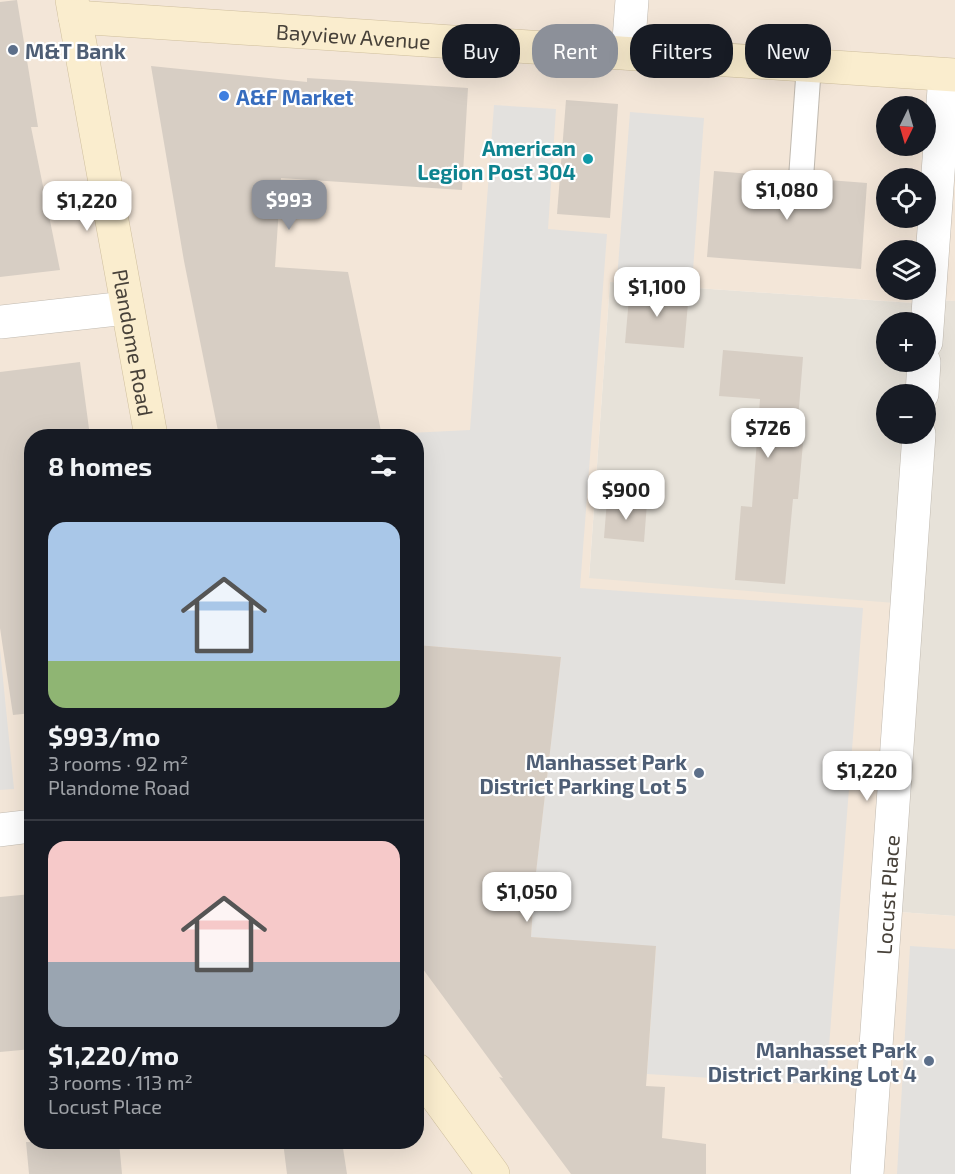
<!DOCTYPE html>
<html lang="en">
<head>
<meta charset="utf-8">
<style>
	body { margin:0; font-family:"Exo 2",sans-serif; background:#20242c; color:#f1f3f6; height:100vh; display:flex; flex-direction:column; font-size:22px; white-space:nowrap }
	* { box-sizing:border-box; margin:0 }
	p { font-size:20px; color:#9ea1a6 }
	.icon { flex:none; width:33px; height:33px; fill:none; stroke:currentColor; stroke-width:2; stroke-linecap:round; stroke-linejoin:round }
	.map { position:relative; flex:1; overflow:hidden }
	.sheet { position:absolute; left:24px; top:429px; width:400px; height:720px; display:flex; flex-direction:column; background:#171b24; border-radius:24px; box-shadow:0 6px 24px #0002 }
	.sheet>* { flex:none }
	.top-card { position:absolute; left:442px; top:24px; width:422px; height:54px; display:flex; gap:12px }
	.needle { width:39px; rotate:185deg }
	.tools { position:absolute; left:876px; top:96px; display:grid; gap:12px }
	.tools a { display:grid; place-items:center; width:60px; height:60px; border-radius:50%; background:#171b24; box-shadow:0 6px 24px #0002; font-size:30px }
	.price { position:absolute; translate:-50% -51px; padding:0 14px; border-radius:12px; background:#fff; color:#222; font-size:20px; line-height:39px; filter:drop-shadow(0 2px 3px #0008) }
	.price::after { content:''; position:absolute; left:50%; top:36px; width:18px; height:14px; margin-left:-9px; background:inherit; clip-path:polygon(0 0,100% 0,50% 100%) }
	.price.selected { background:#8c9099; color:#fff }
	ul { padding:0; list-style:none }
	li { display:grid; align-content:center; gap:12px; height:318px; padding:0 24px }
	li+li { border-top:2px solid #363941 }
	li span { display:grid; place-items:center; height:186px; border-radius:18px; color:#555 }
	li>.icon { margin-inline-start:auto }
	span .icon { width:108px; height:108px; fill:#fffc; stroke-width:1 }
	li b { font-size:26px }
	h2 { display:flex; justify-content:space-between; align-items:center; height:72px; padding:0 24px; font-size:26px }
	.chip { padding:0 21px; border-radius:24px; background:#171b24; box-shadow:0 6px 24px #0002; font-size:21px; line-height:54px }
	.chip.selected { background:#8c9099; color:#fff }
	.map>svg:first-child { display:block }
	.residential { fill:#e7e2d9; fill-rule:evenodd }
	.commercial { fill:#f3e6d8; fill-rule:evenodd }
	.parking { fill:#e3e1de }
	.building { fill:#d7cec4 }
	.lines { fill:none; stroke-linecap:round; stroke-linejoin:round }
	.lane-casing { stroke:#c1bab0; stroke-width:26 }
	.street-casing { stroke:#c1bab0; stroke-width:34 }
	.secondary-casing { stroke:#cfbf9e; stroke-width:34 }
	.lane { stroke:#fff; stroke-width:24 }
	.street { stroke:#fff; stroke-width:33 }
	.secondary { stroke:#faedce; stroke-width:33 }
	.service-dot { fill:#5c6f8a; stroke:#fff; stroke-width:2 }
	.shop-dot { fill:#3f7fe0; stroke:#fff; stroke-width:2 }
	.culture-dot { fill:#0f9aa8; stroke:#fff; stroke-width:2 }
	.labels { text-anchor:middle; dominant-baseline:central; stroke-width:4.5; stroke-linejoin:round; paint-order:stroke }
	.street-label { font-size:21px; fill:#474139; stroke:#fff }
	.service-label { font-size:21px; font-weight:bold; fill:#4e5e75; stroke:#fff; text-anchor:end }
	.shop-label { font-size:21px; font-weight:bold; fill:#366cbe; stroke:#fff; text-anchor:start }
	.culture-label { font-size:21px; font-weight:bold; fill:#0d838f; stroke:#fff; text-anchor:end }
</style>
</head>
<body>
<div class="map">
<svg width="955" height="1174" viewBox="0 0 955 1174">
	<rect width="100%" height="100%" fill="#f4f0ea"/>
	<path class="residential" d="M 610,282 L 927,304 L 928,299 L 955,301 L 955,916 L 885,911 L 589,579 ZM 886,322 L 926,322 L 926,362 L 886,362 ZM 886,394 L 926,394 L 926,434 L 886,434 Z"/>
	<path class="commercial" d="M 0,0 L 955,0 L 955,301 L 928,299 L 928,304 L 610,282 L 589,578 L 907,604 L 886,911 L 955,916 L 955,1174 L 0,1174 ZM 886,106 L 926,106 L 926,146 L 886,146 ZM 886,178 L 926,178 L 926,218 L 886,218 ZM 886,250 L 926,250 L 926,290 L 886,290 ZM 32,436 L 417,436 L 417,1142 L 32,1142 Z"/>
	<g class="parking">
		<path d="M 494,105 L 556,109 L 548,229 L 607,234 L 580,588 L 863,608 L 826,1085 L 647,1074 L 656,947 L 531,937 L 534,889 L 561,657 L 417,645 L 420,585 L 417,584 L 417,436 L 388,436 L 389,434 L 470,430 Z"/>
		<path d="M 630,112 L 704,118 L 692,284 L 617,279 Z"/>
		<path d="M 0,649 L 14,789 L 0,790 Z"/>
		<path d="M 910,946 L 955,949 L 955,1174 L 897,1174 Z"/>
	</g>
	<g class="building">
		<path d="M 17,0 L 38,127 L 31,127 L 60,270 L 0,277 L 0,2 Z"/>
		<path d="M 151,66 L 307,82 L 307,78 L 468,88 L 462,190 L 281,178 L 275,267 L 348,272 L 382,436 L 219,436 L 184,261 Z"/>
		<path d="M 566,100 L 618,104 L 610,218 L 557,214 Z"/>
		<path d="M 714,171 L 787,177 L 788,184 L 793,189 L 801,192 L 807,191 L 812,186 L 815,179 L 867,183 L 861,269 L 707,257 Z"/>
		<path d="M 630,287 L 689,292 L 684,348 L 625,343 Z"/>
		<path d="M 723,350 L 803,357 L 797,432 L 804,432 L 798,499 L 793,499 L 785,584 L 735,580 L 741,506 L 752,507 L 760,399 L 719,396 Z"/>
		<path d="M 80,362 L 90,436 L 32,436 L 32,713 L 13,715 L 0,628 L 0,372 Z"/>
		<path d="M 607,500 L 647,503 L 644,542 L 604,538 Z"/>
		<path d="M 417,645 L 561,657 L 534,890 L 531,937 L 656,946 L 646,1086 L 665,1087 L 662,1138 L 706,1144 L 706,1174 L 571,1174 L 499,1077 L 503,1078 L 417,961 Z"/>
		<path d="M 32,894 L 32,1049 L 0,1052 L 0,897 Z"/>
		<path d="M 26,1142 L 119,1142 L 122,1174 L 29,1174 Z"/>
		<path d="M 283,1142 L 342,1142 L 347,1174 L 287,1174 Z"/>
	</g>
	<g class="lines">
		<g class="lane-casing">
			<path id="lane" d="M 801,178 L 809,65"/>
		</g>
		<g class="street-casing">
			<g id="street">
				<path d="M 628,53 L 632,0"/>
				<path d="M 0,322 L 126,308"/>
				<path d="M 926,342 L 945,75"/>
				<path d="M 922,394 L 924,362"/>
				<path d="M 0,830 L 32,826"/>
				<path id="s1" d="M 867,1174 L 919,434"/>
			</g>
		</g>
		<g class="secondary-casing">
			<g id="secondary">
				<path id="s2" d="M 72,0 L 151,436"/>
				<path id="s3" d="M 75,17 L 955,75"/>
				<path d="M 417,1070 L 493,1174"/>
			</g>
		</g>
		<use href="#lane" class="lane"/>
		<use href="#street" class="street"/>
		<use href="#secondary" class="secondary"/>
	</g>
	<g class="service-dot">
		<circle cx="13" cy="50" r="6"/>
		<circle cx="699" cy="773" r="6"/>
		<circle cx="929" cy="1061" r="6"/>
	</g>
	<circle class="shop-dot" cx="224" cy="96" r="6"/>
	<circle class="culture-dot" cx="588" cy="159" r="6"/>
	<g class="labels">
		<g class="street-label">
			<text stroke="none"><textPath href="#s3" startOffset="279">Bayview Avenue</textPath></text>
			<text stroke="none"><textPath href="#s2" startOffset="348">Plandome Road</textPath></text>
			<text stroke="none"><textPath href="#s1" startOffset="280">Locust Place</textPath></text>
		</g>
		<g class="service-label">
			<text x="25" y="50" text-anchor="start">M&amp;T Bank</text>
			<text x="687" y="761">Manhasset Park<tspan x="687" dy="24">District Parking Lot 5</tspan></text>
			<text x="917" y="1049">Manhasset Park<tspan x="917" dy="24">District Parking Lot 4</tspan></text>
		</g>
		<g class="shop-label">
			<text x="236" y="96">A&amp;F Market</text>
		</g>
		<g class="culture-label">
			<text x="576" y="147">American<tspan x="576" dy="24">Legion Post 304</tspan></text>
		</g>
	</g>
</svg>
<div class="tools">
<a><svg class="needle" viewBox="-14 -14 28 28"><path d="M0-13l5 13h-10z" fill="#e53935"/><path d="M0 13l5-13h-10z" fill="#9ea1a6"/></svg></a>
<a><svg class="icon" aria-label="locate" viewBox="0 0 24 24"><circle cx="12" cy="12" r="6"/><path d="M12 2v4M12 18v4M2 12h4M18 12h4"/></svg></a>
<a><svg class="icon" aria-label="layers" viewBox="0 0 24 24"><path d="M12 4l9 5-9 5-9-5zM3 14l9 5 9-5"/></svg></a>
<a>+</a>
<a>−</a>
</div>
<b class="price" style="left:787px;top:221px">$1,080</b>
<b class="price selected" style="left:289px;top:231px">$993</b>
<b class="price" style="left:87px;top:232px">$1,220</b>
<b class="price" style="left:657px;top:318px">$1,100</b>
<b class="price" style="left:768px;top:459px">$726</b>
<b class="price" style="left:626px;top:521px">$900</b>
<b class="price" style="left:867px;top:802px">$1,220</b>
<b class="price" style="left:527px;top:923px">$1,050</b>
<div class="top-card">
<a class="chip">Buy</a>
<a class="chip selected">Rent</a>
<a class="chip">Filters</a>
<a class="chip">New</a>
</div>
<section class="sheet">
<h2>8 homes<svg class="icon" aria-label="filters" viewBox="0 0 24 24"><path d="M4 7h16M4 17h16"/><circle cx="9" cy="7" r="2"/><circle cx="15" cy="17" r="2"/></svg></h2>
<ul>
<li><span style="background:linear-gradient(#a9c7e8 75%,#8fb573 0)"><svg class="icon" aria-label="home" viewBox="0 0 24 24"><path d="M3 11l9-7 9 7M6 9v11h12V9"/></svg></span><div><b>$993/mo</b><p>3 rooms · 92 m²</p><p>Plandome Road</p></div></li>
<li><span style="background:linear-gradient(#f6c9c9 65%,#9aa5b1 0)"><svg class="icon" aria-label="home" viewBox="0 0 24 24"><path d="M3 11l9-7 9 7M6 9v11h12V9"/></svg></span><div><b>$1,220/mo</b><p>3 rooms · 113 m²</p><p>Locust Place</p></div></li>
</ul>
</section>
</div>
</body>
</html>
